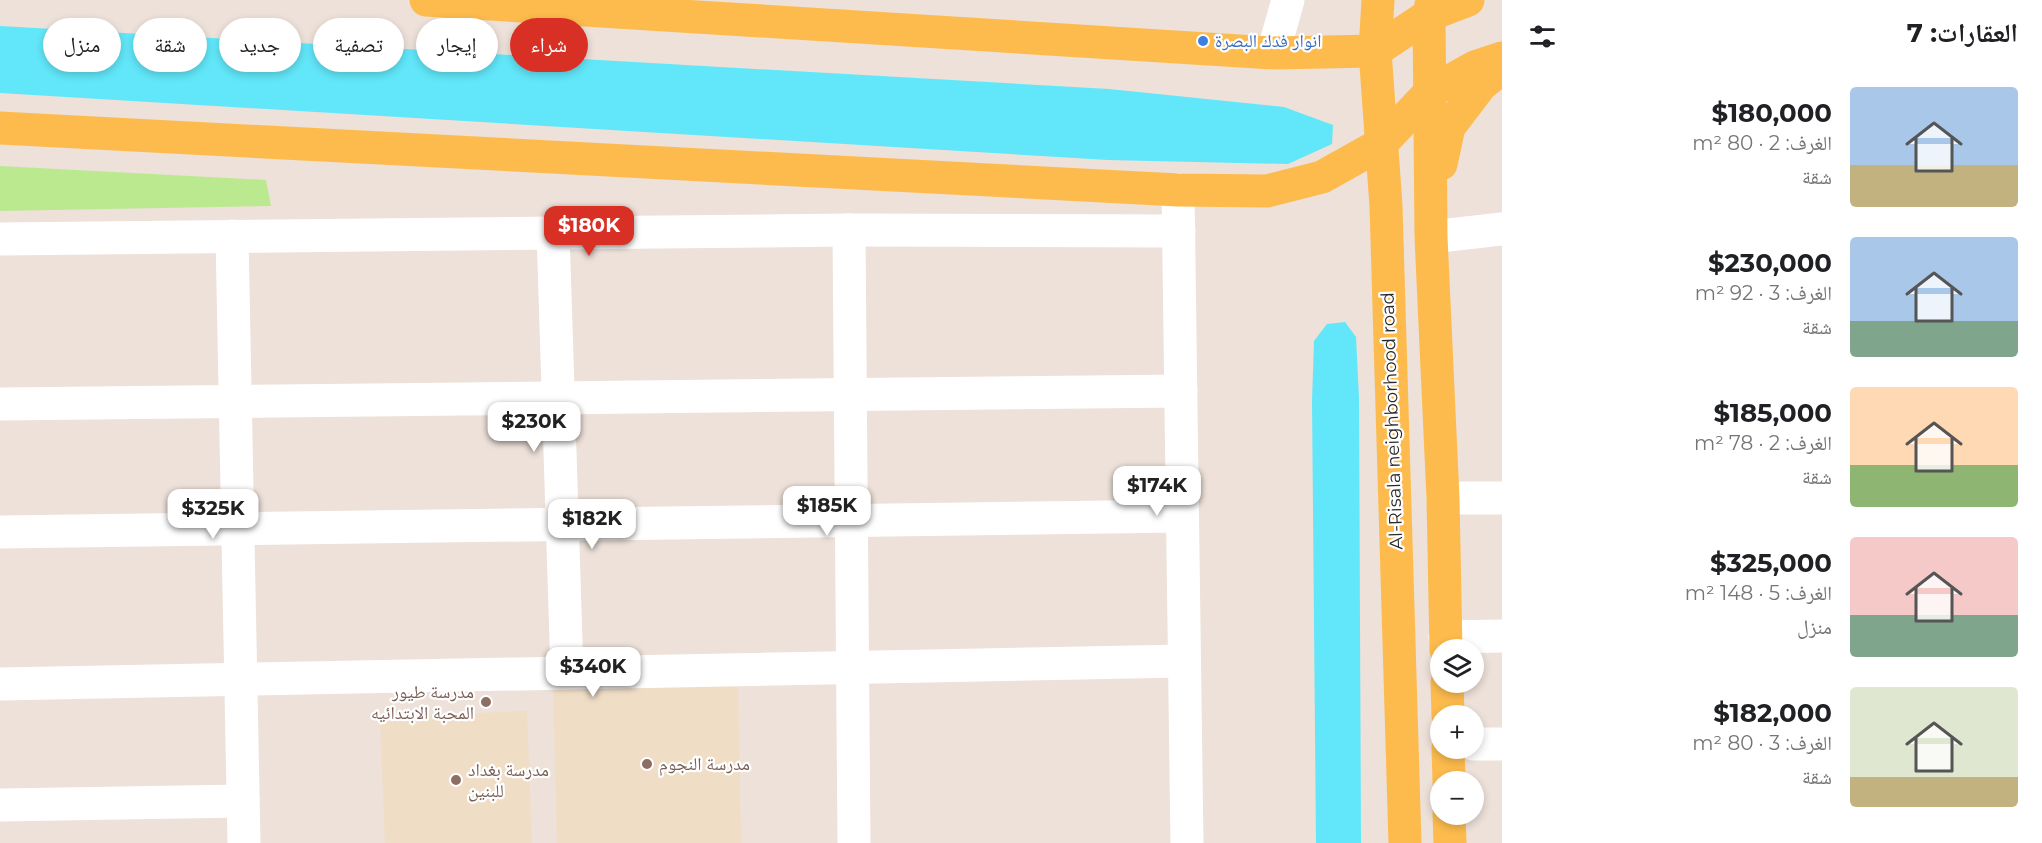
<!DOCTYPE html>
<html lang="ar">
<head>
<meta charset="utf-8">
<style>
	body { margin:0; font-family:Montserrat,"Noto Naskh Arabic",sans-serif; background:#f2f2f2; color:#202124; direction:rtl; height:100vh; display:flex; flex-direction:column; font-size:22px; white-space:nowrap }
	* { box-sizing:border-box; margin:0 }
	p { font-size:20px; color:#757577 }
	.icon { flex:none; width:33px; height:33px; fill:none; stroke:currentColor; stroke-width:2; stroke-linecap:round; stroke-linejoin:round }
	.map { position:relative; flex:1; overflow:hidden; direction:ltr }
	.sheet { display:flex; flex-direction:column; background:#fff; width:540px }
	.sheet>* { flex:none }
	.top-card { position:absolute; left:18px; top:18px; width:570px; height:54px; direction:rtl; display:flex; gap:12px }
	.controls { position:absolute; left:1430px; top:639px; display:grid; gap:12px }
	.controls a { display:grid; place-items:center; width:54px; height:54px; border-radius:50%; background:#fff; box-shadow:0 3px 9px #0003; font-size:30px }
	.price { position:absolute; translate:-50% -51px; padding:0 14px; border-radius:12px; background:#fff; color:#222; font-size:20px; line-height:39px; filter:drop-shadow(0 2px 3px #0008) }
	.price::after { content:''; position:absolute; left:50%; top:36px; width:18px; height:14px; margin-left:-9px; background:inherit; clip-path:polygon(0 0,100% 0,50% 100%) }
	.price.current { background:#d93025; color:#fff }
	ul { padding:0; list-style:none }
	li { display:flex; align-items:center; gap:18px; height:150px; padding:0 24px }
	li span { display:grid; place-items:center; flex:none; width:168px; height:120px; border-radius:6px; color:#555 }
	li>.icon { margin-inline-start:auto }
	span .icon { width:72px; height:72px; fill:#fffc; stroke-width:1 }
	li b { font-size:26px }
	h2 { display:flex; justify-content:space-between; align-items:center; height:72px; padding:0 24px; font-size:26px }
	.chip { padding:0 21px; border-radius:27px; background:#fff; box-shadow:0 3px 9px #0003; font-size:21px; line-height:54px }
	.chip.current { background:#d93025; color:#fff }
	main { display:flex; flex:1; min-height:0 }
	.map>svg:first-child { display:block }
	.education { fill:#f0ddc6 }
	.green { fill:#bbe990 }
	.water { fill:#61e7f9 }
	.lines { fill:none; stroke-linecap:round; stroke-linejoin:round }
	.minor { stroke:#fff; stroke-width:33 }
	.major { stroke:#fdbb4e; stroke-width:33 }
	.shop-dot { fill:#3f7fe0; stroke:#fff; stroke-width:2 }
	.education-dot { fill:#8d6e63; stroke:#fff; stroke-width:2 }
	.labels { text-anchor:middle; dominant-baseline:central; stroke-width:4.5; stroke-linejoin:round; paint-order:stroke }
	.shop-label { font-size:18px; fill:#366cbe; stroke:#fff; text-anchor:start }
	.street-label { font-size:18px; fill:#292929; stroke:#fff }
	.education-label { font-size:18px; fill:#785e54; stroke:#fff; text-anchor:start }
</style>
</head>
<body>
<main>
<section class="sheet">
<h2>العقارات: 7<svg class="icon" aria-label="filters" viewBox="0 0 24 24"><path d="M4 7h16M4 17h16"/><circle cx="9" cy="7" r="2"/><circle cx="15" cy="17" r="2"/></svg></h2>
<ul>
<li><span style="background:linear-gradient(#a9c7e8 65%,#c2b280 0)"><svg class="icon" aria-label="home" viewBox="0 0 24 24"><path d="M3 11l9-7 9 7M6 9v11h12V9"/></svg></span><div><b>$180,000</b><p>الغرف: 2 · 80 m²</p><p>شقة</p></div></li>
<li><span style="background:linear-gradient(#a9c7e8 70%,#7fa58c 0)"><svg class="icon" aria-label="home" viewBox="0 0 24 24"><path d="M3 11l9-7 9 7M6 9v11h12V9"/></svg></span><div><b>$230,000</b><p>الغرف: 3 · 92 m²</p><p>شقة</p></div></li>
<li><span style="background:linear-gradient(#ffd9b3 65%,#8fb573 0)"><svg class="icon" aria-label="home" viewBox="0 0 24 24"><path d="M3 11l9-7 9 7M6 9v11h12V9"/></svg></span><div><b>$185,000</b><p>الغرف: 2 · 78 m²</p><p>شقة</p></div></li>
<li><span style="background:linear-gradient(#f6c9c9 65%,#7fa58c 0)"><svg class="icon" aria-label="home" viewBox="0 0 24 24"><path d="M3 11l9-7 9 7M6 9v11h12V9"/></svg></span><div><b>$325,000</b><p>الغرف: 5 · 148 m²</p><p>منزل</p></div></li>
<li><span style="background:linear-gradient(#dfe7d0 75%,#c2b280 0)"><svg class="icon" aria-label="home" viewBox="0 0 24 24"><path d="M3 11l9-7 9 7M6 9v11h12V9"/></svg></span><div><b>$182,000</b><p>الغرف: 3 · 80 m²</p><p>شقة</p></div></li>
</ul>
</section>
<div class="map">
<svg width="1502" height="843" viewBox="0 0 1502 843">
	<rect width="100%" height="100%" fill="#ede1d9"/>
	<g class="education">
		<path d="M 738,681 L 741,843 L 557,843 L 553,685 Z"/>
		<path d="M 527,711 L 532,843 L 385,843 L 380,717 Z"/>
	</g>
	<path class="green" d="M 0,166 L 266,180 L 271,206 L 0,211 Z"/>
	<g class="water">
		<path d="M 0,26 L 1109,89 L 1284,107 L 1333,125 L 1332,144 L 1288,164 L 1108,160 L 0,93 Z"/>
		<path d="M 1345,322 L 1356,337 L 1359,398 L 1361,843 L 1316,843 L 1312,401 L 1314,341 L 1327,324 Z"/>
	</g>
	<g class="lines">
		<g class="minor">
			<path d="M 1273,53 L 1288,0"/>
			<path d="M 1178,190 L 1187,843"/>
			<path d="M 849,230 L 854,843"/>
			<path d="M 553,232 L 567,672"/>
			<path d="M 232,236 L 244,843"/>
			<path d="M 1431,237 L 1502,229"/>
			<path d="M 0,239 L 849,230 L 1179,231"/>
			<path d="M 0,404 L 1181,391"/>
			<path d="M 1443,498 L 1502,498"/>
			<path d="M 0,532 L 1182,516"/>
			<path d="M 1445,637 L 1502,636"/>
			<path d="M 0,684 L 1184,661"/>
			<path d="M 1473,744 L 1502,744"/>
			<path d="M 0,805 L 243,801"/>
		</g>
		<g class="major">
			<path d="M 426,0 L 1273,53 L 1375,51 L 1429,15 L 1468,0"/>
			<path d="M 1378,0 L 1375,51 L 1386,206 L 1405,843"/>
			<path d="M 1432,0 L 1429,15 L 1431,237 L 1443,498 L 1446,650"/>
			<path d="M 0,128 L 1178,190 L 1267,191 L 1322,177 L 1381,144 L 1430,92 L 1475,67 L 1502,58"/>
			<path d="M 1441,164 L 1449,127 L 1481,85 L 1502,68"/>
			<path d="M 1447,682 L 1448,716"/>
			<path d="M 1448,748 L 1449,782"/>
			<path d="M 1449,814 L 1450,843"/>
		</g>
	</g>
	<circle class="shop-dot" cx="1203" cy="41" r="6"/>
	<g class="education-dot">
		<circle cx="486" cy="702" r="6"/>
		<circle cx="647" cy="764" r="6"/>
		<circle cx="456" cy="780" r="6"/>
	</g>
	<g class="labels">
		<g class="shop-label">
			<text x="1215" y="41">انوار فدك البصرة</text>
		</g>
		<g class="street-label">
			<text transform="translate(1392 421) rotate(-92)">Al-Risala neighborhood road</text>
		</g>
		<g class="education-label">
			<text x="474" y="692" text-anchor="end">مدرسة طيور<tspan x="474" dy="21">المحبة الابتدائيه</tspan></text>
			<text x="659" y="764">مدرسة النجوم</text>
			<text x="468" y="770">مدرسة بغداد<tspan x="468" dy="21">للبنين</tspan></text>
		</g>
	</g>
</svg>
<div class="controls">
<a><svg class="icon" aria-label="layers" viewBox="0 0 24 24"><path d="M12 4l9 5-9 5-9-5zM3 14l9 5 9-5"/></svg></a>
<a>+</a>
<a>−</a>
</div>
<b class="price current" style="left:589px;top:257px">$180K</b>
<b class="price" style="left:534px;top:453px">$230K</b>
<b class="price" style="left:1157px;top:517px">$174K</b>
<b class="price" style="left:827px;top:537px">$185K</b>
<b class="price" style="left:213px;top:540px">$325K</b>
<b class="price" style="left:592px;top:550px">$182K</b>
<b class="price" style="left:593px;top:698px">$340K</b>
<div class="top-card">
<a class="chip current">شراء</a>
<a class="chip">إيجار</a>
<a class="chip">تصفية</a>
<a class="chip">جديد</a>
<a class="chip">شقة</a>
<a class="chip">منزل</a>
</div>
</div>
</main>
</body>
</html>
